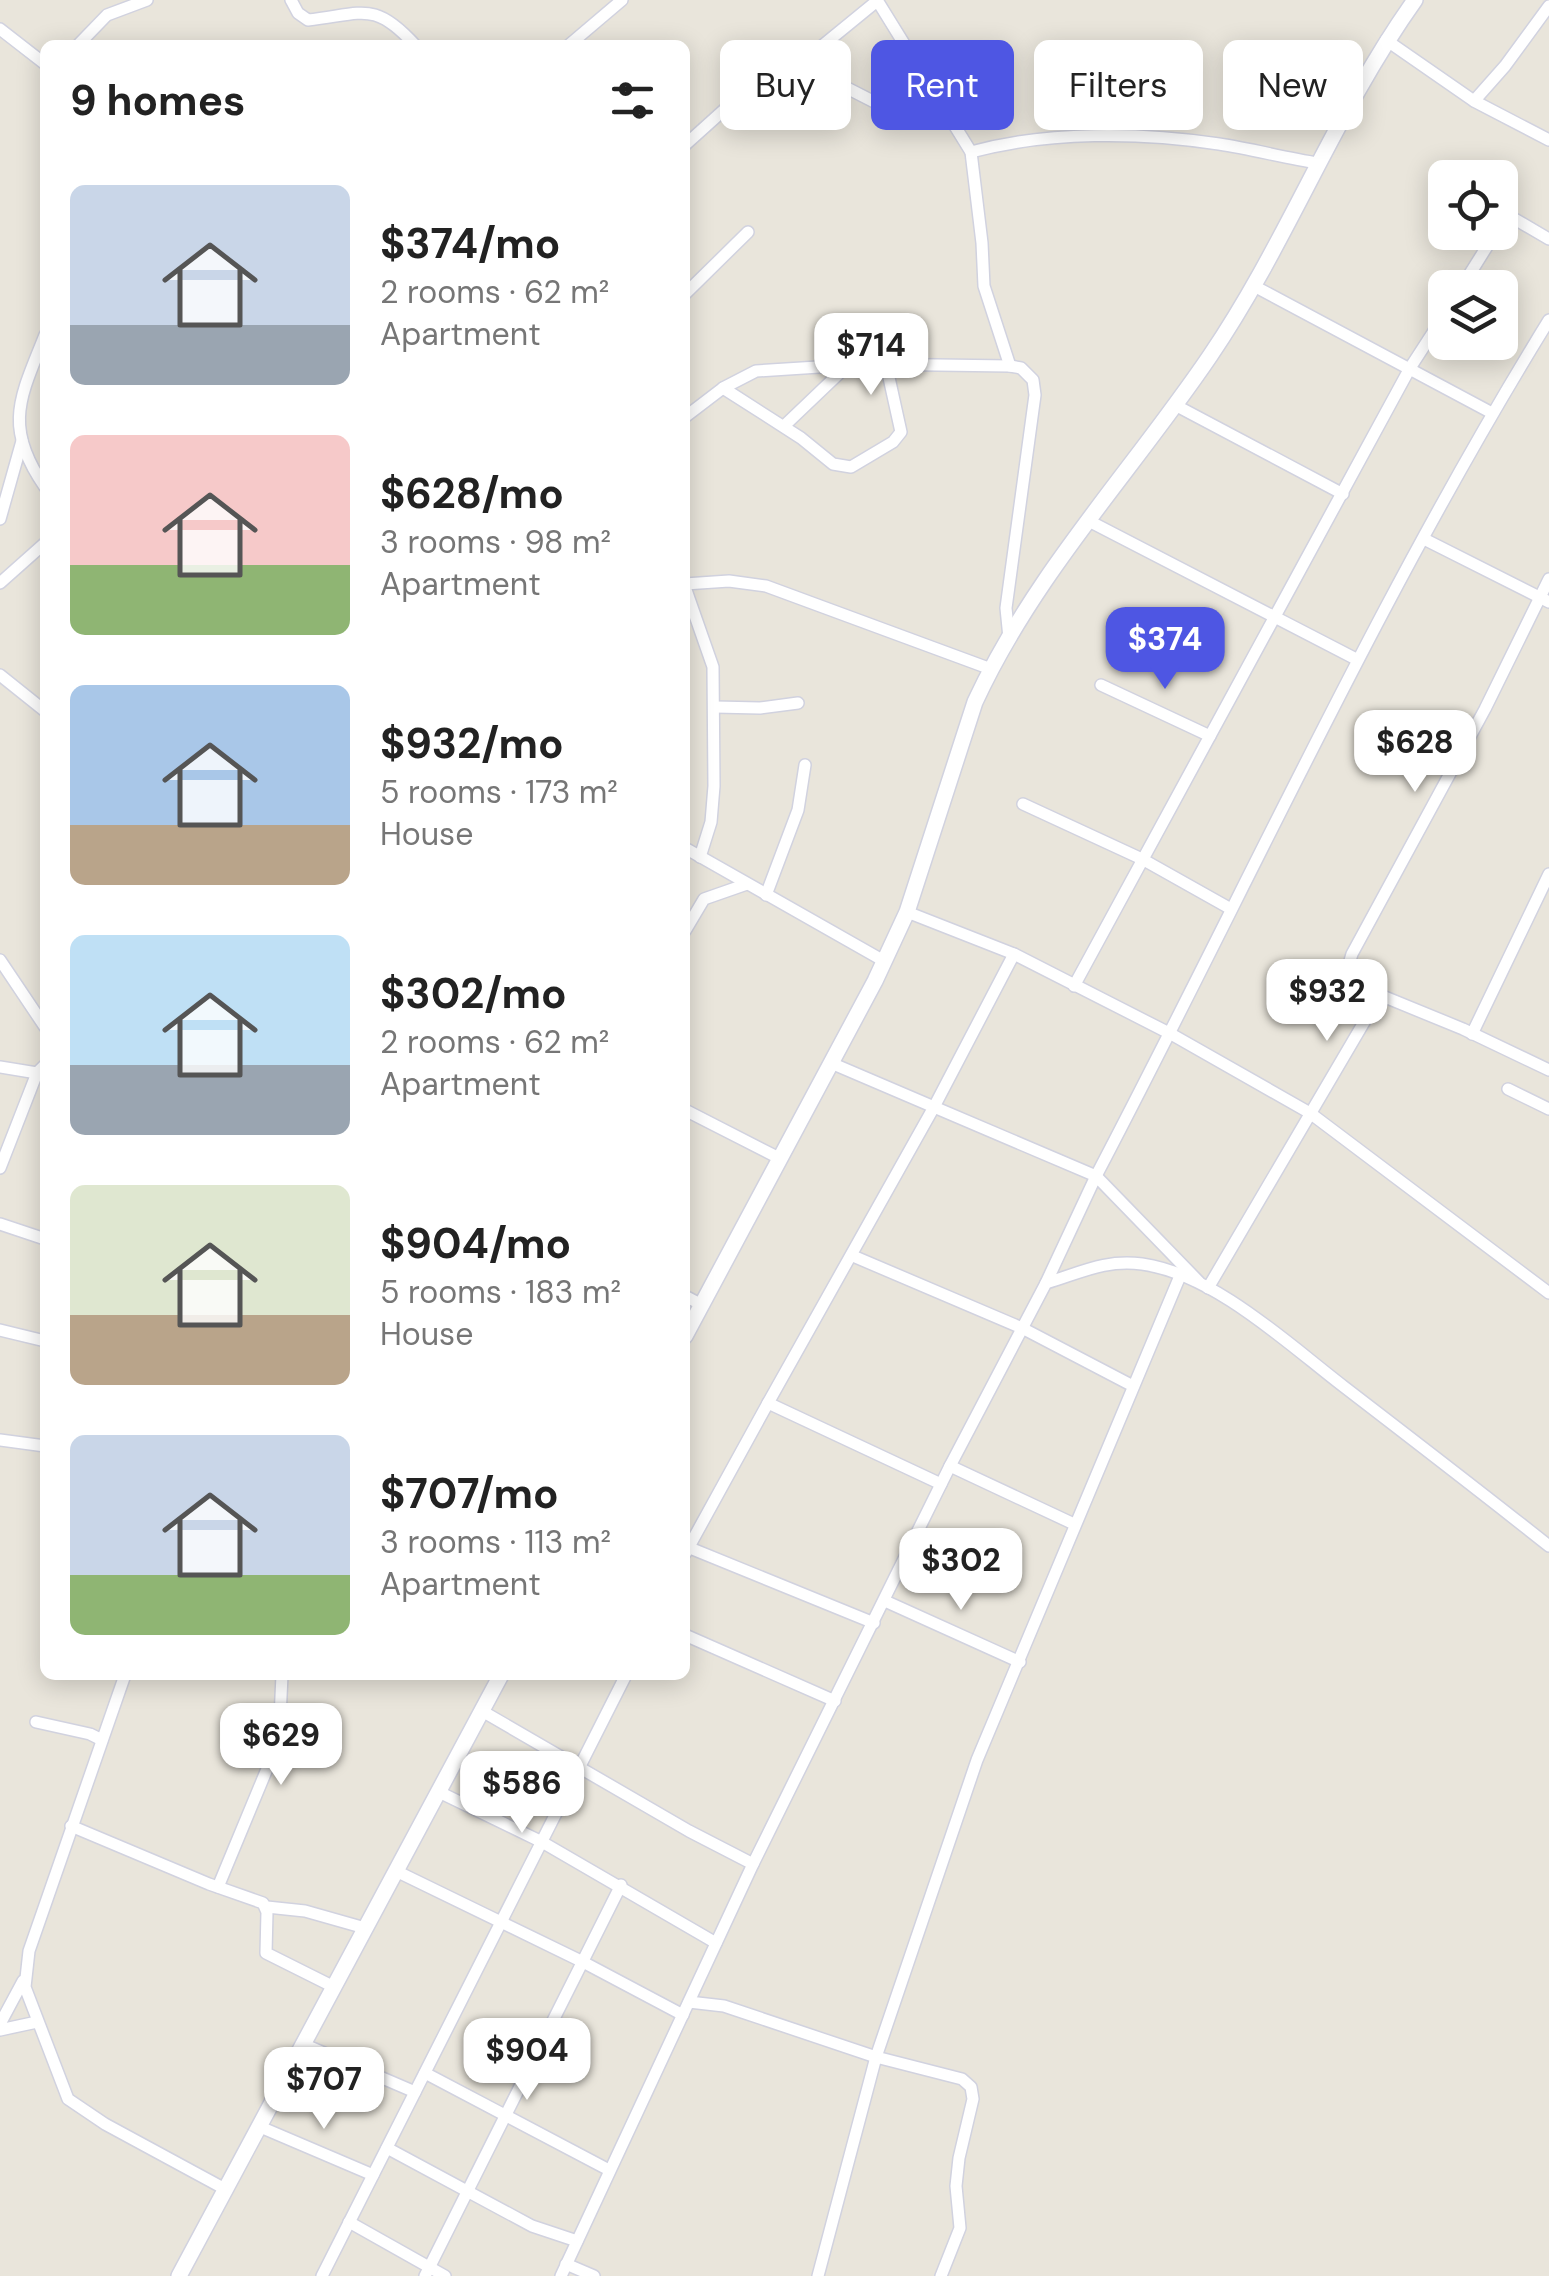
<!DOCTYPE html>
<html lang="en">
<head>
<meta charset="utf-8">
<style>
	body { margin:0; font-family:"DM Sans",sans-serif; background:#f6f6f6; color:#222; height:100vh; display:flex; flex-direction:column; font-size:38px; white-space:nowrap }
	* { box-sizing:border-box; margin:0 }
	p { font-size:32px; color:#767676 }
	.icon { flex:none; width:55px; height:55px; fill:none; stroke:currentColor; stroke-width:2; stroke-linecap:round; stroke-linejoin:round }
	.map { position:relative; flex:1; overflow:hidden }
	.panel { position:absolute; left:40px; top:40px; width:650px; height:1640px; display:flex; flex-direction:column; background:#fff; border-radius:15px; box-shadow:0 5px 25px #0003 }
	.panel>* { flex:none }
	.top-card { position:absolute; left:720px; top:40px; width:678px; height:90px; display:flex; gap:20px }
	.buttons { position:absolute; left:1428px; top:160px; display:grid; gap:20px }
	.buttons a { display:grid; place-items:center; width:90px; height:90px; border-radius:15px; background:#fff; box-shadow:0 5px 25px #0003; font-size:50px }
	.price { position:absolute; translate:-50% -85px; padding:0 22px; border-radius:20px; background:#fff; color:#222; font-size:32px; line-height:65px; filter:drop-shadow(0 2px 5px #0008) }
	.price::after { content:''; position:absolute; left:50%; top:60px; width:30px; height:22px; margin-left:-15px; background:inherit; clip-path:polygon(0 0,100% 0,50% 100%) }
	.price.current { background:#4e56e3; color:#fff }
	ul { padding:0; list-style:none }
	li { display:flex; align-items:center; gap:30px; height:250px; padding:0 30px }
	li span { display:grid; place-items:center; flex:none; width:280px; height:200px; border-radius:15px; color:#555 }
	li>.icon { margin-inline-start:auto }
	span .icon { width:120px; height:120px; fill:#fffc; stroke-width:1 }
	li b { font-size:42px }
	h2 { display:flex; justify-content:space-between; align-items:center; height:120px; padding:0 30px; font-size:42px }
	.pill { padding:0 35px; border-radius:15px; background:#fff; box-shadow:0 5px 25px #0003; font-size:35px; line-height:90px }
	.pill.current { background:#4e56e3; color:#fff }
	.map>svg:first-child { display:block }
	.lines { fill:none; stroke-linecap:round; stroke-linejoin:round }
	.street-casing { stroke:#d1d2df; stroke-width:14 }
	.secondary-casing { stroke:#d1d2df; stroke-width:18 }
	.street { stroke:#fff; stroke-width:11 }
	.secondary { stroke:#fff; stroke-width:15 }
</style>
</head>
<body>
<div class="map">
<svg width="1549" height="2276" viewBox="0 0 1549 2276">
	<rect width="100%" height="100%" fill="#e9e5db"/>
	<g class="lines">
		<g class="street-casing">
			<g id="street">
				<path d="M 291,0 L 298,13 L 308,20 C 363,14 374,0 415,45"/>
				<path d="M 877,0 L 971,152 L 982,243 L 984,286 L 1010,366"/>
				<path d="M 0,29 L 45,64"/>
				<path d="M 1386,40 L 1474,101 L 1549,140"/>
				<path d="M 78,45 L 107,15 L 147,0"/>
				<path d="M 569,45 L 622,0"/>
				<path d="M 800,64 L 894,112 L 939,102"/>
				<path d="M 1474,101 L 1505,66 L 1549,6"/>
				<path d="M 685,145 L 725,109 L 773,86 L 877,1"/>
				<path d="M 971,152 C 1049,131 1139,132 1219,144 C 1252,149 1285,158 1318,163"/>
				<path d="M 1500,225 L 1505,217 L 1513,218 L 1549,239"/>
				<path d="M 1254,286 L 1492,413"/>
				<path d="M 1461,288 L 1496,232"/>
				<path d="M 685,294 L 748,232"/>
				<path d="M 45,335 C 21,396 2,426 45,487"/>
				<path d="M 723,388 L 801,438 L 833,464 L 851,467 L 893,442 L 901,432 L 886,364"/>
				<path d="M 1175,405 L 1343,494"/>
				<path d="M 685,417 L 723,388 L 756,371 L 865,364 L 1010,366 L 1021,368 L 1033,380 L 1035,395 L 1006,608 L 1009,638"/>
				<path d="M 784,426 L 849,364"/>
				<path d="M 0,519 L 22,441"/>
				<path d="M 1087,520 L 1356,659"/>
				<path d="M 1424,539 L 1549,602"/>
				<path d="M 1549,579 L 1485,709 L 1352,954 L 1349,964 L 1355,975 L 1380,995 L 1463,1029 L 1549,1070"/>
				<path d="M 0,583 L 45,543"/>
				<path d="M 685,584 L 729,581 L 766,586 L 991,669"/>
				<path d="M 685,587 L 713,667 L 714,786 L 711,822 L 700,857"/>
				<path d="M 0,675 L 45,711"/>
				<path d="M 1101,685 L 1210,736"/>
				<path d="M 715,707 L 760,708 L 798,703"/>
				<path d="M 1023,804 L 1142,859 L 1231,909"/>
				<path d="M 685,848 L 884,961"/>
				<path d="M 766,895 L 798,810 L 805,765"/>
				<path d="M 907,912 L 1014,954 L 1171,1034 L 1310,1113 L 1549,1293"/>
				<path d="M 685,931 L 704,899 L 747,884"/>
				<path d="M 0,960 L 45,1027"/>
				<path d="M 1074,986 L 1410,368 L 1445,314"/>
				<path d="M 1472,1034 L 1549,874"/>
				<path d="M 831,1063 L 934,1107 L 1014,954"/>
				<path d="M 0,1067 L 37,1073"/>
				<path d="M 1508,1089 L 1549,1109"/>
				<path d="M 685,1110 L 781,1159"/>
				<path d="M 0,1168 L 37,1073 L 45,1065"/>
				<path d="M 0,1224 L 45,1239"/>
				<path d="M 853,1256 L 1022,1328 L 1133,1386"/>
				<path d="M 1046,1283 L 1096,1176 L 1199,1282"/>
				<path d="M 1208,1288 L 1380,995"/>
				<path d="M 685,1296 L 702,1305"/>
				<path d="M 0,1330 L 45,1341"/>
				<path d="M 768,1403 L 934,1107 L 1096,1176 C 1246,890 1379,595 1549,320"/>
				<path d="M 0,1440 L 45,1446"/>
				<path d="M 950,1466 L 1074,1524"/>
				<path d="M 685,1546 L 874,1623"/>
				<path d="M 685,1554 L 768,1403 L 941,1484"/>
				<path d="M 885,1601 L 1020,1662"/>
				<path d="M 685,1635 L 835,1701"/>
				<path d="M 125,1675 L 29,1951 L 25,1987 L 68,2099 L 105,2124 L 225,2189"/>
				<path d="M 482,1711 L 689,1831 L 753,1864"/>
				<path d="M 36,1722 L 90,1734 L 102,1740"/>
				<path d="M 439,1792 L 542,1842 L 716,1943"/>
				<path d="M 71,1826 L 209,1884 L 263,1903 L 267,1912 L 266,1953 L 334,1987"/>
				<path d="M 396,1871 L 583,1962 L 683,2015"/>
				<path d="M 218,1887 L 279,1740 L 282,1675"/>
				<path d="M 267,1907 L 305,1911 L 365,1928"/>
				<path d="M 689,2002 L 724,2006 L 876,2057 L 962,2079 L 971,2087 L 973,2099 L 959,2158 L 956,2186 L 960,2228 L 941,2276"/>
				<path d="M 0,2024 L 23,1981"/>
				<path d="M 0,2030 L 37,2022"/>
				<path d="M 303,2044 L 415,2092"/>
				<path d="M 425,2073 L 609,2170"/>
				<path d="M 258,2126 L 373,2175"/>
				<path d="M 387,2148 L 532,2226 L 577,2241"/>
				<path d="M 349,2222 L 445,2276"/>
				<path d="M 566,2264 L 594,2276"/>
				<path d="M 322,2276 L 626,1675"/>
				<path d="M 425,2276 L 621,1885"/>
				<path d="M 561,2276 L 753,1864 L 950,1466 L 1046,1283 C 1080,1273 1105,1259 1142,1264 C 1214,1274 1287,1343 1343,1386 C 1412,1439 1481,1492 1549,1546"/>
				<path d="M 818,2276 L 876,2057 L 977,1760 L 1180,1276"/>
			</g>
		</g>
		<g class="secondary-casing">
			<g id="secondary">
				<path d="M 685,1336 L 875,981 L 907,912 L 975,702 C 1034,574 1132,471 1210,356 C 1287,243 1335,112 1415,0"/>
				<path d="M 179,2276 L 501,1675"/>
			</g>
		</g>
		<use href="#street" class="street"/>
		<use href="#secondary" class="secondary"/>
	</g>
</svg>
<div class="buttons">
<a><svg class="icon" aria-label="locate" viewBox="0 0 24 24"><circle cx="12" cy="12" r="6"/><path d="M12 2v4M12 18v4M2 12h4M18 12h4"/></svg></a>
<a><svg class="icon" aria-label="layers" viewBox="0 0 24 24"><path d="M12 4l9 5-9 5-9-5zM3 14l9 5 9-5"/></svg></a>
</div>
<b class="price" style="left:871px;top:398px">$714</b>
<b class="price current" style="left:1165px;top:692px">$374</b>
<b class="price" style="left:1415px;top:795px">$628</b>
<b class="price" style="left:1327px;top:1044px">$932</b>
<b class="price" style="left:961px;top:1613px">$302</b>
<b class="price" style="left:281px;top:1788px">$629</b>
<b class="price" style="left:522px;top:1836px">$586</b>
<b class="price" style="left:527px;top:2103px">$904</b>
<b class="price" style="left:324px;top:2132px">$707</b>
<div class="top-card">
<a class="pill">Buy</a>
<a class="pill current">Rent</a>
<a class="pill">Filters</a>
<a class="pill">New</a>
</div>
<section class="panel">
<h2>9 homes<svg class="icon" aria-label="filters" viewBox="0 0 24 24"><path d="M4 7h16M4 17h16"/><circle cx="9" cy="7" r="2"/><circle cx="15" cy="17" r="2"/></svg></h2>
<ul>
<li><span style="background:linear-gradient(#c9d6e8 70%,#9aa5b1 0)"><svg class="icon" aria-label="home" viewBox="0 0 24 24"><path d="M3 11l9-7 9 7M6 9v11h12V9"/></svg></span><div><b>$374/mo</b><p>2 rooms · 62 m²</p><p>Apartment</p></div></li>
<li><span style="background:linear-gradient(#f6c9c9 65%,#8fb573 0)"><svg class="icon" aria-label="home" viewBox="0 0 24 24"><path d="M3 11l9-7 9 7M6 9v11h12V9"/></svg></span><div><b>$628/mo</b><p>3 rooms · 98 m²</p><p>Apartment</p></div></li>
<li><span style="background:linear-gradient(#a9c7e8 70%,#b9a48a 0)"><svg class="icon" aria-label="home" viewBox="0 0 24 24"><path d="M3 11l9-7 9 7M6 9v11h12V9"/></svg></span><div><b>$932/mo</b><p>5 rooms · 173 m²</p><p>House</p></div></li>
<li><span style="background:linear-gradient(#bfe0f5 65%,#9aa5b1 0)"><svg class="icon" aria-label="home" viewBox="0 0 24 24"><path d="M3 11l9-7 9 7M6 9v11h12V9"/></svg></span><div><b>$302/mo</b><p>2 rooms · 62 m²</p><p>Apartment</p></div></li>
<li><span style="background:linear-gradient(#dfe7d0 65%,#b9a48a 0)"><svg class="icon" aria-label="home" viewBox="0 0 24 24"><path d="M3 11l9-7 9 7M6 9v11h12V9"/></svg></span><div><b>$904/mo</b><p>5 rooms · 183 m²</p><p>House</p></div></li>
<li><span style="background:linear-gradient(#c9d6e8 70%,#8fb573 0)"><svg class="icon" aria-label="home" viewBox="0 0 24 24"><path d="M3 11l9-7 9 7M6 9v11h12V9"/></svg></span><div><b>$707/mo</b><p>3 rooms · 113 m²</p><p>Apartment</p></div></li>
</ul>
</section>
</div>
</body>
</html>
